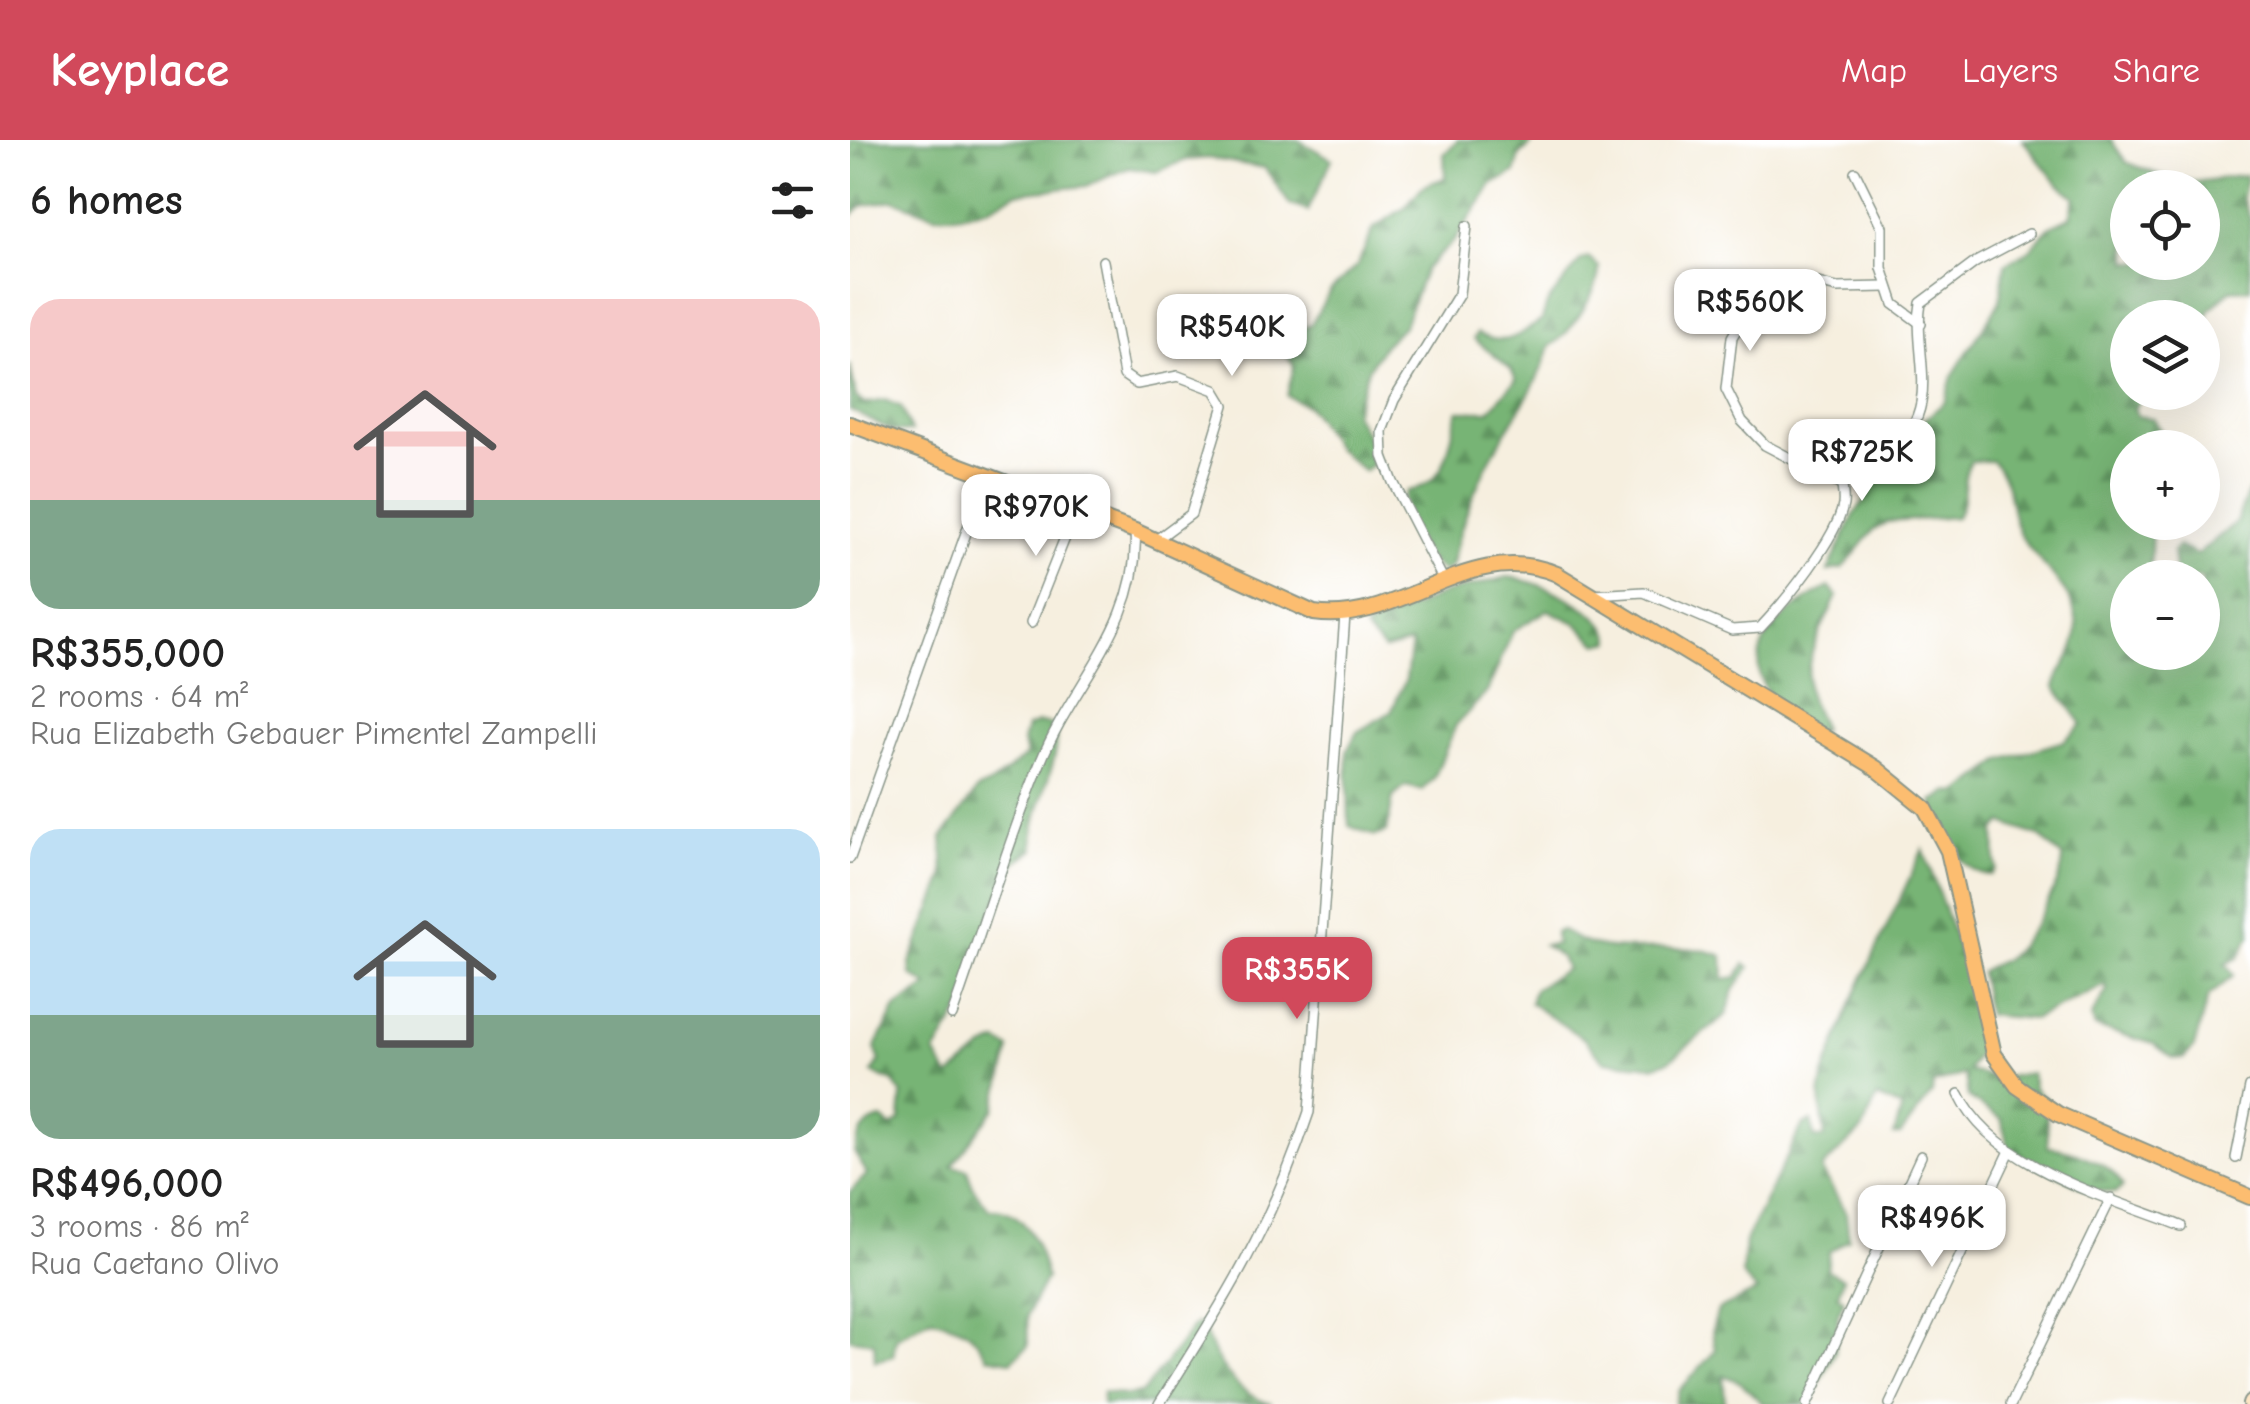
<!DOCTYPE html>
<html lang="en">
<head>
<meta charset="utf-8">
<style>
	body { margin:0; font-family:"Comic Neue",sans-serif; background:#f2f2f2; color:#222; height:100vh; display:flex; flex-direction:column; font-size:38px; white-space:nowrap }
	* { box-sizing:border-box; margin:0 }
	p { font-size:32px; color:#767676 }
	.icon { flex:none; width:55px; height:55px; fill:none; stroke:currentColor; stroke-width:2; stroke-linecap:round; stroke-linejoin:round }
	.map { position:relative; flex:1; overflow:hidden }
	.sheet { display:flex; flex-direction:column; background:#fff; width:850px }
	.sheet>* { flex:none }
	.buttons { position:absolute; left:1260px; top:30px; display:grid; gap:20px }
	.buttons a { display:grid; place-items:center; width:110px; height:110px; border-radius:50%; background:#fff; box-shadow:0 10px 40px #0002; font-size:50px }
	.price { position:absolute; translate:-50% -85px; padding:0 22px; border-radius:20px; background:#fff; color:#222; font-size:32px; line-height:65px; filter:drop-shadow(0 2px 5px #0008) }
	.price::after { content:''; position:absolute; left:50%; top:60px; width:30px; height:22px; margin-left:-15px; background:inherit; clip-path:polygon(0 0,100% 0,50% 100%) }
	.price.current { background:#d1495b; color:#fff }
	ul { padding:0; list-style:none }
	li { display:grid; align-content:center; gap:20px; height:530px; padding:0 30px }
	li span { display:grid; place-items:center; height:310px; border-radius:30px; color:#555 }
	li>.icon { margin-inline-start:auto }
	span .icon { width:180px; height:180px; fill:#fffc; stroke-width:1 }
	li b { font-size:42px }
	h2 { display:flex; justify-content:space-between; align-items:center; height:120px; padding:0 30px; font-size:42px }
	header { display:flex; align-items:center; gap:60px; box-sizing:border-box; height:140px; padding:0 50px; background:#d1495b; color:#fff }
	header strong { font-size:48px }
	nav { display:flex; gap:55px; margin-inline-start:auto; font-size:35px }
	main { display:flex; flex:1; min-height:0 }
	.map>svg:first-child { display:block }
	.forest { fill:url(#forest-firs); stroke:#4b7854; stroke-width:2.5; fill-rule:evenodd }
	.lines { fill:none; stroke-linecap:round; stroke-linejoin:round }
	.street-casing { stroke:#8a968a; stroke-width:12 }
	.secondary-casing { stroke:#8a968a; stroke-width:16 }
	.primary-casing { stroke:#8a968a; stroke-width:18 }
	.street { stroke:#fff; stroke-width:9 }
	.secondary { stroke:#fee5c5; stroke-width:12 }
	.primary { stroke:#fcbd6f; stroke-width:14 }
</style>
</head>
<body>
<header>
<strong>Keyplace</strong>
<nav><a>Map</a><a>Layers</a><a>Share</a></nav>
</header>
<main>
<section class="sheet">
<h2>6 homes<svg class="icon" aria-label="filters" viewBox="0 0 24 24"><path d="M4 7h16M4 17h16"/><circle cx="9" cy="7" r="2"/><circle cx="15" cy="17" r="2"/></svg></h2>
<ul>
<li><span style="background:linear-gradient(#f6c9c9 65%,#7fa58c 0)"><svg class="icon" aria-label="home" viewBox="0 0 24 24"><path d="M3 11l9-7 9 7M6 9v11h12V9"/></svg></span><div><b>R$355,000</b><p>2 rooms · 64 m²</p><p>Rua Elizabeth Gebauer Pimentel Zampelli</p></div></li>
<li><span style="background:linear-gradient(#bfe0f5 60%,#7fa58c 0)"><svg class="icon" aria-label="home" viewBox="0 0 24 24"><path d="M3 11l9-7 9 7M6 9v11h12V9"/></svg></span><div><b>R$496,000</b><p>3 rooms · 86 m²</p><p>Rua Caetano Olivo</p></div></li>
</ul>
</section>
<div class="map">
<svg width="1400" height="1264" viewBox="0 0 1400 1264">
	<defs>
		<pattern id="forest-firs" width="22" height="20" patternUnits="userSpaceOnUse" patternTransform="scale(2.5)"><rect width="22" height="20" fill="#77b474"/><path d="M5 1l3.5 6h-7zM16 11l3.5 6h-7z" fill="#619460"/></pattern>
	</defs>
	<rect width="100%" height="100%" fill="#fff"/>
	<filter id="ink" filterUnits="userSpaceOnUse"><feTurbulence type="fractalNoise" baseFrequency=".01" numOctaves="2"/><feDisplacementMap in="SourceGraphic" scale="20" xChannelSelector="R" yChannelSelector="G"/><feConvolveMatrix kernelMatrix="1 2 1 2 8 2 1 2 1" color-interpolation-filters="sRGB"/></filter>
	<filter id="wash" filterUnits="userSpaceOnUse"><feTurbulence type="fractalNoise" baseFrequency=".0048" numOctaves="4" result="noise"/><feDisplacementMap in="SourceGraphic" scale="40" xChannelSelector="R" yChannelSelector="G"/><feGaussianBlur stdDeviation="2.25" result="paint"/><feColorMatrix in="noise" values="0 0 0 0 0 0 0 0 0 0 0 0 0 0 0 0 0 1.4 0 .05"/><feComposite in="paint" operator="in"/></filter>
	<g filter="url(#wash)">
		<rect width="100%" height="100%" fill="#f6efdf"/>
		<g class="forest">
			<path d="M 0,0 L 448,0 L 482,19 L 458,71 L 440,65 L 415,28 L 358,18 L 336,20 L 306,32 L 279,28 L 236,46 L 166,53 L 138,68 L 107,75 L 85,75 L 43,60 L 11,66 L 0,77 Z"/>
			<path d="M 608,0 L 679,0 L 681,5 L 670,15 L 665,33 L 642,45 L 605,100 L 575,129 L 554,185 L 533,206 L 518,229 L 504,273 L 523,306 L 522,325 L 514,331 L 487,309 L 457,266 L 437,256 L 444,226 L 433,209 L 409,190 L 447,191 L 461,184 L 480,151 L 507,126 L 524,88 L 554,68 L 573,46 L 595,38 L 594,14 Z"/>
			<path d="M 1173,0 L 1261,0 L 1276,22 L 1309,35 L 1345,42 L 1397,35 L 1392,58 L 1400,78 L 1400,149 L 1380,150 L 1359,171 L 1353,195 L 1352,178 L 1278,178 L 1278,252 L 1296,253 L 1284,268 L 1287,276 L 1304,279 L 1320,307 L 1278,308 L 1278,382 L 1302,383 L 1300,437 L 1278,438 L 1278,512 L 1352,512 L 1352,438 L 1326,437 L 1323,411 L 1329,406 L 1347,415 L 1386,382 L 1400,348 L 1400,796 L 1388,818 L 1375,824 L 1384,835 L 1358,857 L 1344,907 L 1333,919 L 1323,918 L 1304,904 L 1245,887 L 1241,877 L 1257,850 L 1256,845 L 1183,879 L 1137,875 L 1130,832 C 1138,825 1149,824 1158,817 C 1177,801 1213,743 1213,718 L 1191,697 L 1153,683 L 1145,690 L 1146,728 L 1141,735 C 1108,734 1090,689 1083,662 L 1098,652 L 1109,653 L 1152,620 L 1214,601 L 1232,584 L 1205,547 C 1209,530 1220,521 1224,506 C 1238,458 1195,433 1173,399 C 1156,374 1167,348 1142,321 L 1121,321 C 1109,339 1119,359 1106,377 L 1037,382 L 1023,391 L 993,428 L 978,431 L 1004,375 L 1040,322 L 1068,285 L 1095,262 L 1102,236 L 1149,163 L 1155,124 L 1180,110 L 1199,87 L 1220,77 L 1225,57 L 1207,43 ZM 1278,48 L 1352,48 L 1352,122 L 1278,122 Z"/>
			<path d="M 739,118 L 749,127 C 750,150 719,196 700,206 C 688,245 665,275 645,310 C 624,348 610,385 601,427 L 593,432 C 570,416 559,386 553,359 L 557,351 C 599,344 598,305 608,271 L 639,271 L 666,240 L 661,229 L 624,199 L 627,193 C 655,208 668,196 692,180 L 697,163 L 731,120 Z"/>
			<path d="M 0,225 L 6,257 L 14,264 L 35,260 L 51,267 L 61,291 L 45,292 L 0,270 Z"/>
			<path d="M 657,437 C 688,440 755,469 762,501 L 748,504 L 726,483 L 698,470 L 663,491 L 637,552 L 606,585 L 584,638 L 572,650 L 556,646 L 543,657 L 537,692 L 525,696 L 499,686 L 497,611 L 507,592 L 541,572 L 556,539 L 561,503 L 534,510 L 514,489 L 595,453 Z"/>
			<path d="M 979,447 L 987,456 C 973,487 951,521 959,556 C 962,570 972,578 972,593 C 878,550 895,489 979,447 Z"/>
			<path d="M 188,583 L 204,585 C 218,612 178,669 184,710 L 166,722 L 143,769 L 113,867 L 85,913 L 99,937 L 134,908 L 148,902 L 160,909 L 145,968 L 102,1026 L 117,1029 L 123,1048 L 139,1069 C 177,1067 189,1107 196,1138 L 177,1175 L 178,1206 L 161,1221 L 137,1217 C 120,1186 113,1188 81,1178 L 46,1198 L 43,1216 L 25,1221 L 24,1202 L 0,1199 L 0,1052 L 17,1034 L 4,1012 C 7,997 15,981 32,979 L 42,987 L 50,981 L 52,955 L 43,942 L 22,933 L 30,921 L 25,908 L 46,868 L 78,846 L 61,835 L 60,823 L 94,737 L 92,698 L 128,649 L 142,643 L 176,616 L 173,602 L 177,587 Z"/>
			<path d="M 1073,709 L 1118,835 L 1133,905 L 1118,931 L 1151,938 L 1181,933 L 1184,949 L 1196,959 L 1198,1007 C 1221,1009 1264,1024 1273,1047 L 1265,1053 L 1234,1048 L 1159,1009 L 1151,979 L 1118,957 L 1115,934 L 1083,944 L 1082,953 L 1050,995 L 1044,995 L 1052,968 L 1027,957 L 1013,989 L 971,1029 L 996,1073 L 999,1099 L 979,1112 L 977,1130 L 993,1138 L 988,1155 L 994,1160 L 988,1175 L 985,1212 L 959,1264 L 913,1264 L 890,1242 L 873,1235 L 875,1264 L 825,1264 L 829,1251 L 865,1211 L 862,1190 L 868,1170 L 907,1151 L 892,1135 L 895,1101 L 952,986 L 962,981 L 964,998 L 975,998 L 970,957 L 973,937 L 1002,862 Z"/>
			<path d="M 712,790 C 760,827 821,795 873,816 L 874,839 L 887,837 L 895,824 L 900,827 L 884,850 L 877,874 L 819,921 L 803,926 L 754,921 L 734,899 L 680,863 L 684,849 L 716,829 L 711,817 L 694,805 L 706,804 L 705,792 Z"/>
			<path d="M 346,1183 L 353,1186 C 364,1221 386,1255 422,1264 L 252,1264 L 253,1252 L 278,1256 L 293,1252 Z"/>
		</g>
	</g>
	<g filter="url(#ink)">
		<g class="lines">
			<g class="street-casing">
				<g id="street">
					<path d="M 1005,32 L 1032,87 L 1032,128 L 1044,164 L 1071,184"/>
					<path d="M 253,121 L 274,235 L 287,244 L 328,236 L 365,250 L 374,265 L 341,374 L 306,400"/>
					<path d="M 991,345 L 915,305 L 892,281 L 876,249 L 882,197 L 888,187 L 895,180 L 928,170 L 949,138 L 987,148 L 1037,147"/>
					<path d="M 594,441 L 543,342 L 533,316 L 532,291 L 544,260 L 609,154 L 617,86"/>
					<path d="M 744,455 L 794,452 L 882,490 L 910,488 C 934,463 987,398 993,365 C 995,351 988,341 994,327 C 1009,317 1030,317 1045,305 C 1093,268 1062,211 1071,163 L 1126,122 L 1179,94"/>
					<path d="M 181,483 L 226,370"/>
					<path d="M 0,718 L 136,337"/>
					<path d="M 102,875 C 132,791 157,704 191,621 C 223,542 291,483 285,391"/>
					<path d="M 1109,954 C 1143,1027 1260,1058 1331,1086"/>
					<path d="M 1386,1018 L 1400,947"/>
					<path d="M 309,1264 C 373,1164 421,1087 459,972 L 495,475"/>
					<path d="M 957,1264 L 1071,1016"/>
					<path d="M 1040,1264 L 1159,1013"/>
					<path d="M 1161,1264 L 1261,1058"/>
				</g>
			</g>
			<g class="secondary-casing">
				<path id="secondary" d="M 1399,1264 L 1400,1262"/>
			</g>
			<g class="primary-casing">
				<path id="primary" d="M 0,284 L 285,391 L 464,473 C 550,486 619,397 707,434 L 1026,628 L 1075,668 L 1098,711 L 1144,914 L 1167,946 L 1208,974 L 1400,1057"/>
			</g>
			<use href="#street" class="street"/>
			<use href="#secondary" class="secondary"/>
			<use href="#primary" class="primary"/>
		</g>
	</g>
</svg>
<div class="buttons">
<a><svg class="icon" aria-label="locate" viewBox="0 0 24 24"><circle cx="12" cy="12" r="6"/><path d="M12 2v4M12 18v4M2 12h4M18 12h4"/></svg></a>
<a><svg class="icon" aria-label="layers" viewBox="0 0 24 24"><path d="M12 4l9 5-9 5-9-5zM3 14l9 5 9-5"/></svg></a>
<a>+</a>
<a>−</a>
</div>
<b class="price" style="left:900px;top:214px">R$560K</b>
<b class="price" style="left:382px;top:239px">R$540K</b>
<b class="price" style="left:1012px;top:364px">R$725K</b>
<b class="price" style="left:186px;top:419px">R$970K</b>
<b class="price current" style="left:447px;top:882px">R$355K</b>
<b class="price" style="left:1082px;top:1130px">R$496K</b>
</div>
</main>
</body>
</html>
